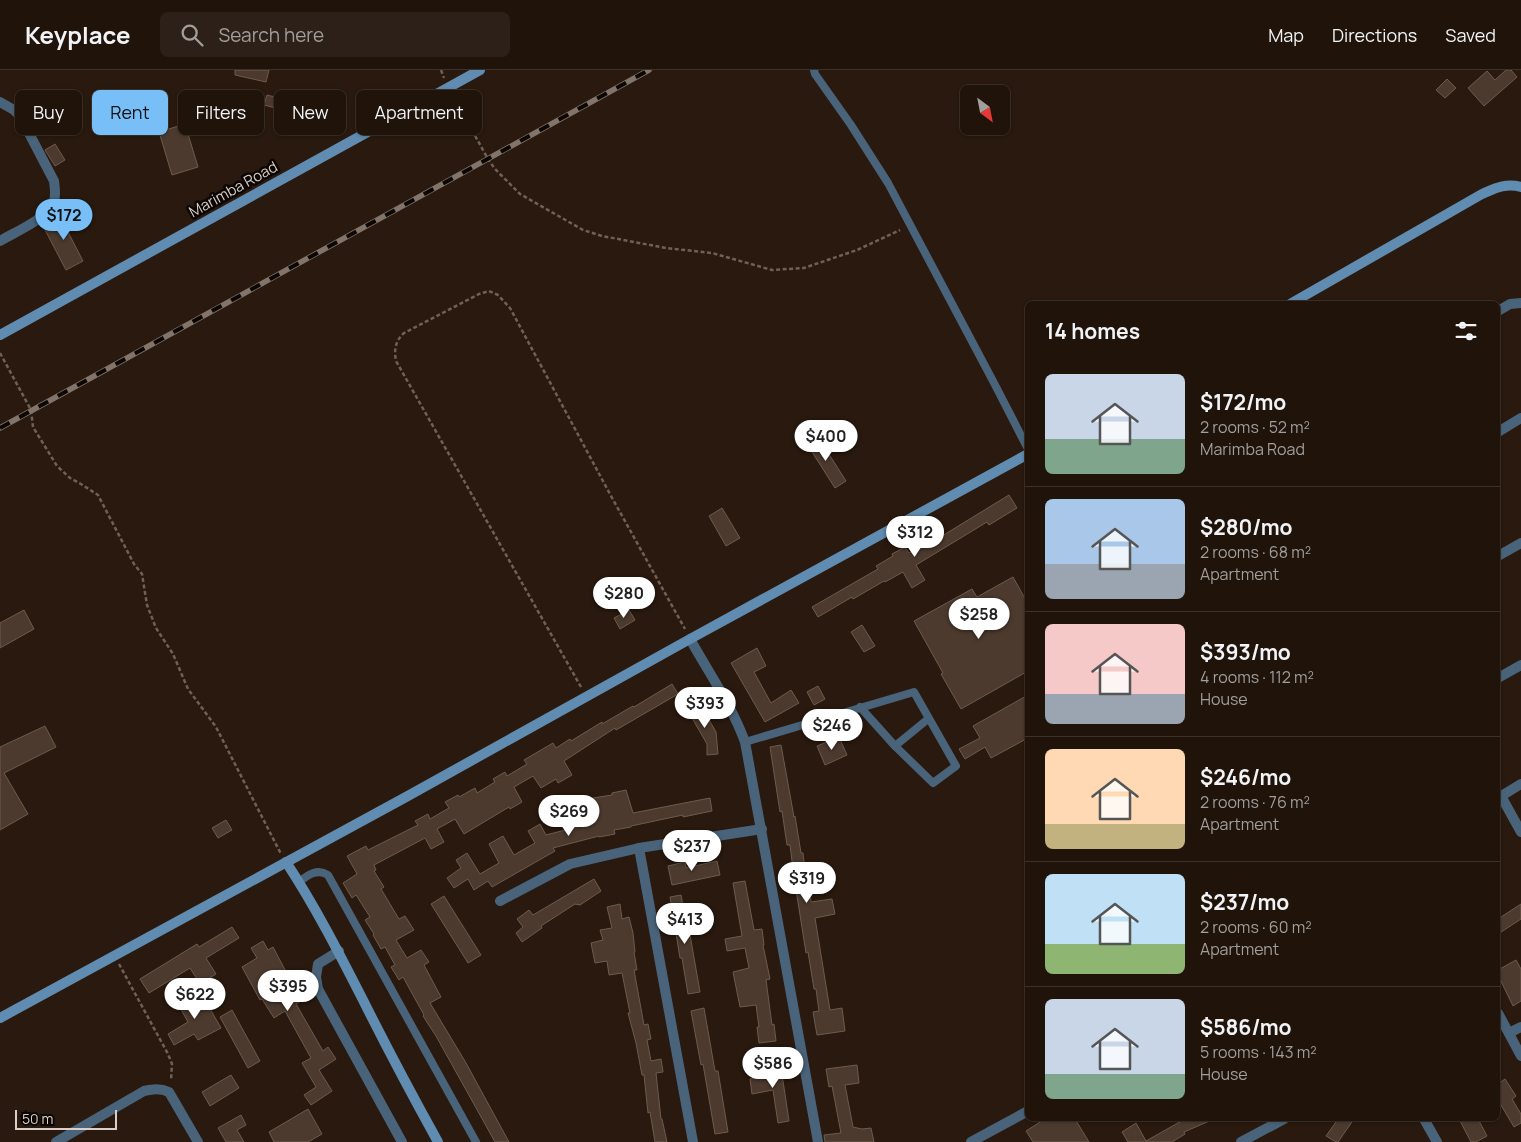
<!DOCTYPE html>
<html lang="en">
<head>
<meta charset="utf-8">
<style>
	body { margin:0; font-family:Manrope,sans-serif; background:#2c2018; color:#f1f3f6; height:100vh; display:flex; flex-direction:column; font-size:19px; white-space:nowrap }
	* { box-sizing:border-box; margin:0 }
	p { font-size:16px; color:#a19e9c }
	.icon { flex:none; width:28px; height:28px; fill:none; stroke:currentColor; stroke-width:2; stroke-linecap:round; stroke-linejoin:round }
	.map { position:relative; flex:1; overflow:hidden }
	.side { position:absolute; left:1025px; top:231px; width:475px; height:820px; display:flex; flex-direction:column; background:#1f130a; border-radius:8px; box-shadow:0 1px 4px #0004,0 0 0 1px #3c322b }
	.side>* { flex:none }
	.guide { position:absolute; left:15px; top:20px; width:475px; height:45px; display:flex; gap:10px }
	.needle { width:32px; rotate:148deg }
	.tools { position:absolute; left:960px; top:15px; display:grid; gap:10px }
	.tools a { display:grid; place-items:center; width:50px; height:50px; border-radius:8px; background:#1f130a; box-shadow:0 1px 4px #0004,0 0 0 1px #3c322b; font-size:25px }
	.scale { position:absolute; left:15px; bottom:12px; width:102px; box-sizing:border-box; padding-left:5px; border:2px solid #dacfc8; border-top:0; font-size:14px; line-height:18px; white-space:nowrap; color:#dacfc8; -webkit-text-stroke:4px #0c0603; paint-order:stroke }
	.price { position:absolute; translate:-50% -42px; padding:0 11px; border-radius:18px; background:#fff; color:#222; font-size:16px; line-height:32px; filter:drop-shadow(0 1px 2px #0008) }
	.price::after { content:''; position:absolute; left:50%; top:30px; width:15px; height:11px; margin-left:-8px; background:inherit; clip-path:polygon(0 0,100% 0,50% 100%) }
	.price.selected { background:#78bff8; color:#111 }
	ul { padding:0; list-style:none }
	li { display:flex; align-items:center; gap:15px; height:125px; padding:0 20px }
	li+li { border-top:1px solid #3c322b }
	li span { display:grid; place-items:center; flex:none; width:140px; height:100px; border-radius:8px; color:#555 }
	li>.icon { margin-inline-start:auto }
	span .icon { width:60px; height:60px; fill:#fffc; stroke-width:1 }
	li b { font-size:21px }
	h2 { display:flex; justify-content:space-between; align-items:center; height:60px; padding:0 20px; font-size:21px }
	.tag { padding:0 18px; border-radius:8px; background:#1f130a; box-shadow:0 1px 4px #0004,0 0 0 1px #3c322b; font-size:18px; line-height:45px }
	.tag.selected { background:#78bff8; color:#111 }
	header { display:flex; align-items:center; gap:30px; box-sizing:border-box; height:70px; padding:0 25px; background:#1f130a; border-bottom:1px solid #3c322b }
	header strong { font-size:24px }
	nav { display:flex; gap:28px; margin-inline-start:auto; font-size:18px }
	.search { width:350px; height:45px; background:#2c2018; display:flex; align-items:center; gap:12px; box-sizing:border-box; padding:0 18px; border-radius:8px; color:#a19e9c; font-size:19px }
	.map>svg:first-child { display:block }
	.building { fill:#4c3a2e; stroke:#6e5b4e }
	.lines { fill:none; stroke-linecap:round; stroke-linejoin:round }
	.path { stroke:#6f6158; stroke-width:2.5; stroke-dasharray:4 2.5; stroke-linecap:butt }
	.lane { stroke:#49647a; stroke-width:8 }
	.street { stroke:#49647a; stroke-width:10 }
	.secondary { stroke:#5f8cb0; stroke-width:10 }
	.rail-casing { stroke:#82746b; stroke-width:5.5 }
	.rail { stroke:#0c0603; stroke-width:4; stroke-dasharray:11; stroke-linecap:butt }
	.labels { text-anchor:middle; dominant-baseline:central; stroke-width:5; stroke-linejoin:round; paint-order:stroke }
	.street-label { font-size:15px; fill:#dacfc8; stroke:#0c0603 }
</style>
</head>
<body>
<header>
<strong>Keyplace</strong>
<div class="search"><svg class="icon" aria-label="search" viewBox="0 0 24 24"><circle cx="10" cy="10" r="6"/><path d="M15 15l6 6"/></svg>Search here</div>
<nav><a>Map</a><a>Directions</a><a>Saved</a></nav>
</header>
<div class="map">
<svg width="1521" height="1072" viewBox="0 0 1521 1072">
	<rect width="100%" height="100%" fill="#29190e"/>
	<g class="building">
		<path d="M 235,0 L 269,0 L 266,12 L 235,5 Z"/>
		<path d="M 1506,0 L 1511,0 L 1517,7 L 1484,36 L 1468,18 L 1487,1 L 1495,10 Z"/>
		<path d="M 1447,9 L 1456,18 L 1445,28 L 1436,20 Z"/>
		<path d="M 267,25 L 290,31 L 287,41 L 264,35 Z"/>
		<path d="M 32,33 L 42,49 L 33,55 L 24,41 L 24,38 Z"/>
		<path d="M 185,54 L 198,97 L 172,105 L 159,62 Z"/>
		<path d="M 55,74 L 65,90 L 55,96 L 45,80 Z"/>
		<path d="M 68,143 L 77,157 L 68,162 L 83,191 L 66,200 L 44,158 Z"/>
		<path d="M 818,367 L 846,411 L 835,418 L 807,374 Z"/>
		<path d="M 1009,425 L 1017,438 L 989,455 L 987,452 L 916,495 L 925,510 L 912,518 L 903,502 L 885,512 L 884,511 L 853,529 L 852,527 L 818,547 L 812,537 L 878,499 L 876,496 L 893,486 L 892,484 L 905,477 L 909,483 L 942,464 L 942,466 Z"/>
		<path d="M 722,438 L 740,468 L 726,476 L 709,446 Z"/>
		<path d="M 1013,507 L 1028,534 L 1028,601 L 961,639 L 941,604 L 943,603 L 914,551 L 972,519 L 977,527 Z"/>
		<path d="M 24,540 L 34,559 L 0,578 L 0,553 Z"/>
		<path d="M 629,540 L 635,550 L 620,559 L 614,548 Z"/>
		<path d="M 862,555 L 875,576 L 864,582 L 851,562 Z"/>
		<path d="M 757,578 L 766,596 L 754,602 L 771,633 L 791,620 L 799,633 L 765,652 L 731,593 Z"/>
		<path d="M 672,614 L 678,624 L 616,660 L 615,658 L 564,691 L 572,705 L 558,713 L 556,709 L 541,718 L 533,706 L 514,717 L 522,732 L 510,739 L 509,737 L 464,764 L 455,749 L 437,759 L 444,772 L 431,779 L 425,768 L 374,795 L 376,800 L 374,801 L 384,817 L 381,819 L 399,849 L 405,846 L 414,860 L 396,870 L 407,888 L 421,880 L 429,892 L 424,895 L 441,927 L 430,933 L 466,993 L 509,1072 L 495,1072 L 436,966 L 423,946 L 424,945 L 403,907 L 399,910 L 391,897 L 395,895 L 385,877 L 381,879 L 373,865 L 374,864 L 365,850 L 370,847 L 356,825 L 352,828 L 343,813 L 357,804 L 347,786 L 366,776 L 368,780 L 418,755 L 415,751 L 428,744 L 430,749 L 449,738 L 445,732 L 458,725 L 459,727 L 475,718 L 477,723 L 495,712 L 493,709 L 505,702 L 507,706 L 527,694 L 524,690 L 553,673 L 556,678 L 570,669 L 571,671 L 602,652 L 602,654 L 633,636 L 634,637 Z"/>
		<path d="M 818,616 L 825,629 L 814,635 L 807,622 Z"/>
		<path d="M 1028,625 L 1028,668 L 991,688 L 985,677 L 965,689 L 959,679 L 980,668 L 973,656 Z"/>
		<path d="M 700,634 L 716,662 L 718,684 L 707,685 L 707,674 L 688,641 Z"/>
		<path d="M 45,656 L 56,677 L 4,703 L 28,744 L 0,760 L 0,677 Z"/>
		<path d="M 839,667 L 847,685 L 825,695 L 817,676 Z"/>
		<path d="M 781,675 L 794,747 L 795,746 L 801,783 L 803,783 L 807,818 L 809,818 L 811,832 L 832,829 L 835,844 L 815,848 L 830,940 L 842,938 L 845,961 L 817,965 L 813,942 L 819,941 L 816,919 L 814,919 L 808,882 L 806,883 L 794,807 L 790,775 L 787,775 L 782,741 L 780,742 L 770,677 Z"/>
		<path d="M 626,720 L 633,743 L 710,728 L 712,741 L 683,747 L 683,745 L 631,756 L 631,757 L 614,760 L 615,764 L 599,767 L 599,766 L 553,778 L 555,781 L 492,817 L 488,811 L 474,820 L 468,809 L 454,818 L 447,808 L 461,798 L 456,790 L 467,783 L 480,804 L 499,793 L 489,774 L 503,766 L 514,785 L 535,773 L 528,761 L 540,754 L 546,765 L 596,752 L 593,728 L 612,725 L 612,723 Z"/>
		<path d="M 226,750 L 232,760 L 218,768 L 212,758 Z"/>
		<path d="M 717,791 L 720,805 L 672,815 L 668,796 L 685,792 L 686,798 Z"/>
		<path d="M 594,809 L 601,821 L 580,835 L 575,834 L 541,856 L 542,858 L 522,872 L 516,863 L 523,857 L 517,849 L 529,840 L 533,845 Z"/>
		<path d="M 745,811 L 754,860 L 762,859 L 764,875 L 763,875 L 770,909 L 766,910 L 772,955 L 774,954 L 776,971 L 759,973 L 757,957 L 759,957 L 756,935 L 740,937 L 733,902 L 749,898 L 745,878 L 727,881 L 725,869 L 742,866 L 733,813 Z"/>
		<path d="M 681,825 L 687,859 L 689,859 L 700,922 L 688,924 L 682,888 L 680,888 L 670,827 Z"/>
		<path d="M 444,826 L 481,885 L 468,893 L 431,834 Z"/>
		<path d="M 620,834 L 622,849 L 629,847 L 633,863 L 635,882 L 634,882 L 637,900 L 634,900 L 644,955 L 648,954 L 651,969 L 647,970 L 651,991 L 661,989 L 663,1002 L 656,1003 L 661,1049 L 662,1049 L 667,1072 L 655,1072 L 650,1042 L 648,1043 L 644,1005 L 642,1005 L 636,973 L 628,943 L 630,943 L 622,903 L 609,905 L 607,891 L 595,893 L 591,873 L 603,870 L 600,860 L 612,858 L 607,837 Z"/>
		<path d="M 1521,834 L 1521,849 L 1498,864 L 1498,849 Z"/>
		<path d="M 232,857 L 239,868 L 206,888 L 216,904 L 200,914 L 190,898 L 149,923 L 140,909 L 197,874 L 199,877 Z"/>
		<path d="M 263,871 L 268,880 L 273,877 L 293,915 L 295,914 L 304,929 L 296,934 L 323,981 L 328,977 L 336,989 L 319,1000 L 332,1021 L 311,1035 L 304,1025 L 316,1017 L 302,993 L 311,988 L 285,941 L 274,948 L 262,929 L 260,930 L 242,897 L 257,888 L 251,878 Z"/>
		<path d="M 1516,890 L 1521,899 L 1521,931 L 1513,936 L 1498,905 L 1498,900 Z"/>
		<path d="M 200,921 L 221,958 L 198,970 L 194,964 L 174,975 L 168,964 L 188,952 L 178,934 Z"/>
		<path d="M 704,938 L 715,1001 L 718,1001 L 728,1062 L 715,1064 L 703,994 L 701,995 L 691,941 Z"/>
		<path d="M 232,940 L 260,991 L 248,998 L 220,947 Z"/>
		<path d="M 780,991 L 789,1051 L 778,1053 L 773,1020 L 752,1024 L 750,1009 L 768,1005 L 766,993 Z"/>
		<path d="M 857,995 L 859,1013 L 845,1015 L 853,1057 L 862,1059 L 871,1058 L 874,1072 L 825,1072 L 824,1065 L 841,1063 L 832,1016 L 829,1017 L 826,999 Z"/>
		<path d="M 231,1005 L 239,1018 L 210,1036 L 202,1022 Z"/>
		<path d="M 1505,1009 L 1516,1026 L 1512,1029 L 1521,1044 L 1521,1053 L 1514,1057 L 1498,1030 L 1498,1014 Z"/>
		<path d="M 308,1039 L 322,1064 L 308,1072 L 274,1072 L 269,1062 Z"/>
		<path d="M 241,1045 L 246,1055 L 237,1060 L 244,1072 L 226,1072 L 218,1058 Z"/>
		<path d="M 1045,1049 L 1075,1049 L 1089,1072 L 1033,1072 L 1026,1061 Z"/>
		<path d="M 1185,1049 L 1214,1049 L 1184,1062 L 1185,1064 L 1172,1072 L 1128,1072 L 1122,1062 L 1136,1053 L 1146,1071 Z"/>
		<path d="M 1338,1049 L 1354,1049 L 1338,1072 L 1336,1072 L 1326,1066 Z"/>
		<path d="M 1459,1049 L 1478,1049 L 1487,1066 L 1476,1072 L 1471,1072 Z"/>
	</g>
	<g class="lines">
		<g class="path">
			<path d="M 441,0 L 444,8"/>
			<path d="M 453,26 L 488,89 L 495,99 L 520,124 L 583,160 L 602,166 L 666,178 L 712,183 L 772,200 L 804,198 L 857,180 L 900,160"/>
			<path d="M 0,283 L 31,340 L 33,357 L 57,396 L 70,408 L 81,414 L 98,425 L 134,494 L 142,504 L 147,535 L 156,558 L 173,584 L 188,619 L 216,657 L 281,784"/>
			<path d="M 581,617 L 396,291 C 394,280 395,271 404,263 L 479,224 L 489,221 L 498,225 L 510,238 L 611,426 L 685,559"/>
			<path d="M 119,894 L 168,984 L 172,994 L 171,1010"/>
		</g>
		<g class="lane">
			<path d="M 814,0 L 815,4 L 851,55 L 888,113 L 993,311 L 1028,379"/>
			<path d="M 745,672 L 914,622 L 956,696 L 933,713 L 895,676 L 860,637"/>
			<path d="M 895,676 L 928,649"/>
			<path d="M 299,812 C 308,805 317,798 328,805 L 476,1072"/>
		</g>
		<g class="street">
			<path d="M 0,32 L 14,40 L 20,46 L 54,111 C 55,118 56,125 54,131 C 49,148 15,162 0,171"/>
			<path d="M 1498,241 L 1510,234 L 1521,233"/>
			<path d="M 1498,362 L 1521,348"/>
			<path d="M 1498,486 L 1521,473"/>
			<path d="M 690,569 C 709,603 732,636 745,672 L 818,1072"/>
			<path d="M 1498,608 L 1521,595"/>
			<path d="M 1501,726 L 1521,762"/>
			<path d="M 1498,728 L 1521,714"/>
			<path d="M 639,778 L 693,1072"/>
			<path d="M 500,831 L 570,794 L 639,778 L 762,759"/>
			<path d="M 339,881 L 318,894 L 316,907 L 318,919 L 402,1072"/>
			<path d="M 1498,943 L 1521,986"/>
			<path d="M 1509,963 L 1521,957"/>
			<path d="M 1424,1049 L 1437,1072"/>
			<path d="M 56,1072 L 144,1021 C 153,1019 160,1018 169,1022 L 198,1072"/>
			<path d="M 971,1072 L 1028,1041"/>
			<path d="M 1241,1072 L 1284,1049"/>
		</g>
		<g class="secondary">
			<path d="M 1290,234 L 1482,124 C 1496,118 1506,113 1521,117"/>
			<path d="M 0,265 L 480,0"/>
			<path d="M 286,792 C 315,836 339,883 363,930 C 387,978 412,1025 438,1072"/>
			<path d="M 0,948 L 406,727 L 690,569 L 1028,384"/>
		</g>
		<g class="rail-casing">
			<path id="rail" d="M 0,358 L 649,0"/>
		</g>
		<use href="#rail" class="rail"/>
	</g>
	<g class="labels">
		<g class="street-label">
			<text transform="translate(233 119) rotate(-29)">Marimba Road</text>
		</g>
	</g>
</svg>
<div class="tools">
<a><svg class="needle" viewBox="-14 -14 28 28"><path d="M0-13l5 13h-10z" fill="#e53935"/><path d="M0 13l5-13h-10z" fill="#a19e9c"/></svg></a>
</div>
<div class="scale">50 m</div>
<b class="price selected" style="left:64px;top:171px">$172</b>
<b class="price" style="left:826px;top:392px">$400</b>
<b class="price" style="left:915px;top:488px">$312</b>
<b class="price" style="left:624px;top:549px">$280</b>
<b class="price" style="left:979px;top:570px">$258</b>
<b class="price" style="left:705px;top:659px">$393</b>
<b class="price" style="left:832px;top:681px">$246</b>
<b class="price" style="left:569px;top:767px">$269</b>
<b class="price" style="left:692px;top:802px">$237</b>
<b class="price" style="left:807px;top:834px">$319</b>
<b class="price" style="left:685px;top:875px">$413</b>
<b class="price" style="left:288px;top:942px">$395</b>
<b class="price" style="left:195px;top:950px">$622</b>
<b class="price" style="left:773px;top:1019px">$586</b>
<div class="guide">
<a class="tag">Buy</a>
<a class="tag selected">Rent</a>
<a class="tag">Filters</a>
<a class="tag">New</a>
<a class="tag">Apartment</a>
</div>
<section class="side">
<h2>14 homes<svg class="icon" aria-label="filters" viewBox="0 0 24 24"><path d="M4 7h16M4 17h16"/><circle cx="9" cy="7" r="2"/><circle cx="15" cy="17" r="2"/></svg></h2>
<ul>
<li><span style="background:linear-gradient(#c9d6e8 65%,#7fa58c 0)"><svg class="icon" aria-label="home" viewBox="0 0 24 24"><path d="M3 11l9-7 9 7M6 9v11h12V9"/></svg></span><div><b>$172/mo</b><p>2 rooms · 52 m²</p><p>Marimba Road</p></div></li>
<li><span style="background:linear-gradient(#a9c7e8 65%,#9aa5b1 0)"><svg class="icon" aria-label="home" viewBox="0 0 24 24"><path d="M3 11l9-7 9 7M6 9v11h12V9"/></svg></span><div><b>$280/mo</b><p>2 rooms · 68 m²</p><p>Apartment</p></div></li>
<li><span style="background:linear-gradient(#f6c9c9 70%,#9aa5b1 0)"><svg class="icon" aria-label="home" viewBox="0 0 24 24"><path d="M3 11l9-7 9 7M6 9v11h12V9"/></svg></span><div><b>$393/mo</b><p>4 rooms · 112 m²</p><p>House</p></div></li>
<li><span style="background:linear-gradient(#ffd9b3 75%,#c2b280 0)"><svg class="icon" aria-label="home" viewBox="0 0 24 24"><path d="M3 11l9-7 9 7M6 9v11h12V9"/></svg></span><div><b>$246/mo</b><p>2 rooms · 76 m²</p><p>Apartment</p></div></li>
<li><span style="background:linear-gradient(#bfe0f5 70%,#8fb573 0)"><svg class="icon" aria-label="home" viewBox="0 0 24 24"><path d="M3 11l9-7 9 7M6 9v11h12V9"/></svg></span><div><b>$237/mo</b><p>2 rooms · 60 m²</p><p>Apartment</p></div></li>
<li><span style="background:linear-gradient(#c9d6e8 75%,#7fa58c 0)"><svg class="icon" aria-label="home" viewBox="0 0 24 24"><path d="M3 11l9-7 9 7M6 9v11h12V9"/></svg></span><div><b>$586/mo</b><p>5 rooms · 143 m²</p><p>House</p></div></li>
</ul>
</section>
</div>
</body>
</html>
